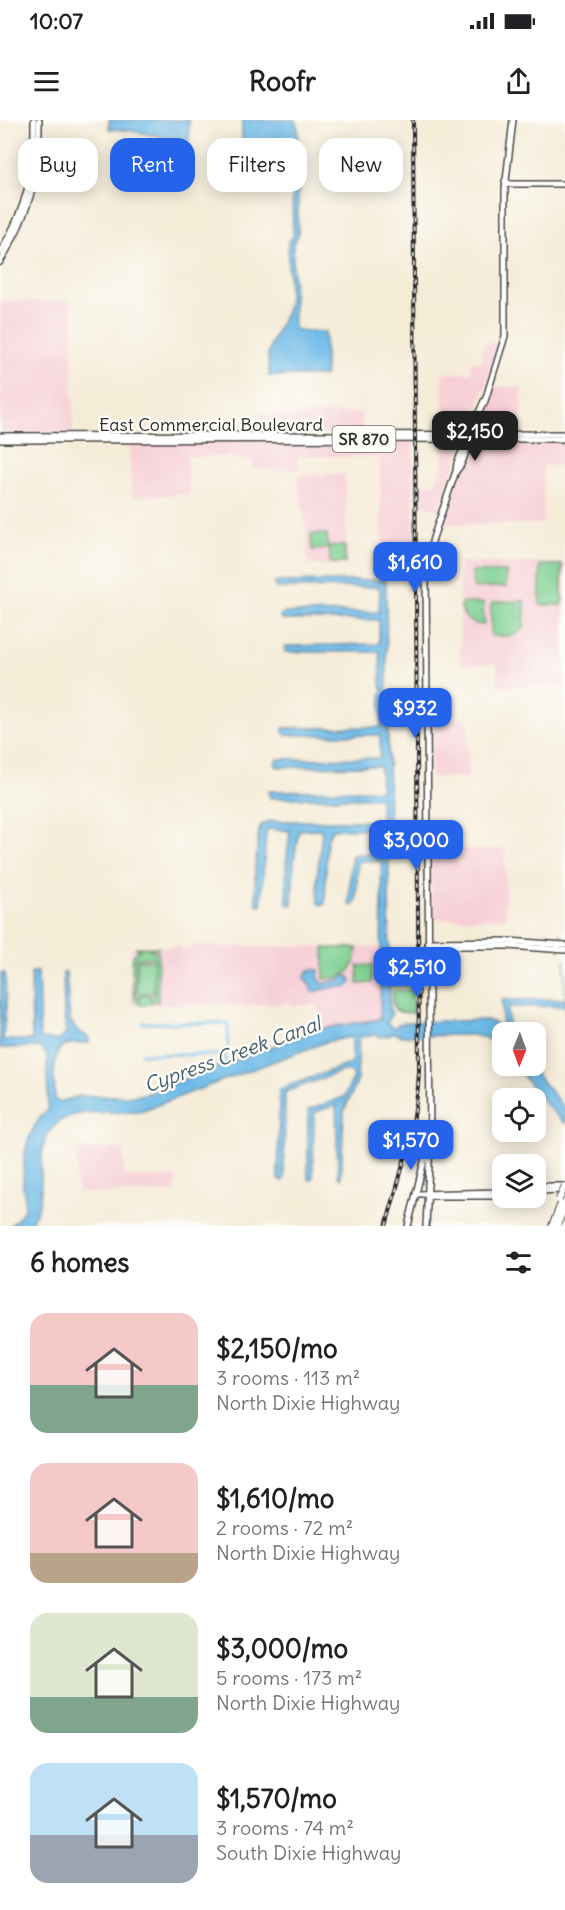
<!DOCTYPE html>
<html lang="en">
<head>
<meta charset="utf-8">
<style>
	body { margin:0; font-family:Delius,sans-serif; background:#f6f6f6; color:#202124; height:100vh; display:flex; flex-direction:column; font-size:22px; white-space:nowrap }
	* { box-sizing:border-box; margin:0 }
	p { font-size:20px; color:#757577 }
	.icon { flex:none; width:33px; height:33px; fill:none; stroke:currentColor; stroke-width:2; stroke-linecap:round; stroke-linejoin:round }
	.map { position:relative; height:1106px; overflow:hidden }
	.details { display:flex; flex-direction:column; background:#fff; flex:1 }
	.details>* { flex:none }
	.hud { position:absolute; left:18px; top:18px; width:530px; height:54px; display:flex; gap:12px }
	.needle { width:39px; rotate:181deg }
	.tools { position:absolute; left:492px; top:902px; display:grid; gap:12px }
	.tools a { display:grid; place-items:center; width:54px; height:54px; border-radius:12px; background:#fff; box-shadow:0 3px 15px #0003; font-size:30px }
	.price { position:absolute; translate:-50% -51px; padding:0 14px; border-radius:12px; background:#2563eb; color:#fff; font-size:20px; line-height:39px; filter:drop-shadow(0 2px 3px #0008) }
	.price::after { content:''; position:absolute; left:50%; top:36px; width:18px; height:14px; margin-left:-9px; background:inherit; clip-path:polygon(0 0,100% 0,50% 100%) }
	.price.on { background:#222; color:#fff }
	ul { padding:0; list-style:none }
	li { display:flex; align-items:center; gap:18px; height:150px; padding:0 30px }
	li span { display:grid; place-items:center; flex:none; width:168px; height:120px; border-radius:18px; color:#555 }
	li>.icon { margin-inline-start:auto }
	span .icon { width:72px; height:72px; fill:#fffc; stroke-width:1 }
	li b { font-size:26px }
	h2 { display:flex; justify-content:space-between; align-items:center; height:72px; padding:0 30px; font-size:26px }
	.tag { padding:0 21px; border-radius:18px; background:#fff; box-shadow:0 3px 15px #0003; font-size:21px; line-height:54px }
	.tag.on { background:#2563eb; color:#fff }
	.status { display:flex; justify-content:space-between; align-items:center; height:42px; padding:0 30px; background:#fff; direction:ltr }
	.status svg { height:16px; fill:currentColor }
	header { display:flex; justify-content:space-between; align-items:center; height:78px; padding:0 30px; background:#fff; font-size:27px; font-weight:700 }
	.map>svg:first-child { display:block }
	.built { fill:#f6cfd7 }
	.green { fill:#7dcf91; stroke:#547d5e; stroke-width:1.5; fill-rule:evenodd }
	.water { fill:#6dbae7; stroke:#4c7289; stroke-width:1.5 }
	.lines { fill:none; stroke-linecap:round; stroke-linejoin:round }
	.canal { stroke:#6dbae7; stroke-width:3 }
	.major-casing { stroke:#494845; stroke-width:8 }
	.highway-casing { stroke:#494845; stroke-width:8 }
	.major { stroke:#fff; stroke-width:5 }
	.highway { stroke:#fff; stroke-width:6 }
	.rail-casing { stroke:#2b2b2b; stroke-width:4 }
	.rail { stroke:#fdfcf7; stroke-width:1.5; stroke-dasharray:4.5; stroke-linecap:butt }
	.highway-bridge-casing { stroke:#494845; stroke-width:8; stroke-linecap:butt }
	.highway-bridge { stroke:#fff; stroke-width:6 }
	.labels { text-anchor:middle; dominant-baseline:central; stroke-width:5; stroke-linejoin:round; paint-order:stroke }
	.shield { fill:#fdfcf7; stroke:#6a6a68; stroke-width:1.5 }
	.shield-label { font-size:16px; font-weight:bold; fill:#2b2b2b }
	.street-label { font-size:18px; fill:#2b2b2b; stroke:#fdfcf7 }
	.water-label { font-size:20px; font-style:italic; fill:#425d6d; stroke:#fdfcf7 }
</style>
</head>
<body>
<div class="status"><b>10:07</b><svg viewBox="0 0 49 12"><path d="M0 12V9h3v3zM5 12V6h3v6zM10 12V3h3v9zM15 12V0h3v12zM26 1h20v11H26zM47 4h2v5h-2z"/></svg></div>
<header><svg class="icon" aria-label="menu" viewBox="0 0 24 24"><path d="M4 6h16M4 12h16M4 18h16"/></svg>Roofr<svg class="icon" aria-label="share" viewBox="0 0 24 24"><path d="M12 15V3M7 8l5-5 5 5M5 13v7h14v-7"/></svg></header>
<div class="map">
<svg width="565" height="1106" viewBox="0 0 565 1106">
	<rect width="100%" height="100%" fill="#fdfcf7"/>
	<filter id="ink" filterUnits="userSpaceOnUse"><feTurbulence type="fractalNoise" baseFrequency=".0167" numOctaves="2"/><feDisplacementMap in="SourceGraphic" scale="12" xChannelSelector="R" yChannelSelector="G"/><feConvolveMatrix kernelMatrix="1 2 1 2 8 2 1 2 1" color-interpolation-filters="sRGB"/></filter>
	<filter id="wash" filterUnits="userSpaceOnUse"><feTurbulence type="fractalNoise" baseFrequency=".008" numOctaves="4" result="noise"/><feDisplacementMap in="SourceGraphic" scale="24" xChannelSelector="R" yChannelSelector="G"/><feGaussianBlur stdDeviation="1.35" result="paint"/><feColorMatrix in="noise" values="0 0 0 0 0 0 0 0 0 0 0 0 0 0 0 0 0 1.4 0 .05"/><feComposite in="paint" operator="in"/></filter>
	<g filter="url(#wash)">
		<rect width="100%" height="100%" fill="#f5ecd8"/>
		<g class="built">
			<path d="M 0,181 L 72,181 L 73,312 L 0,312 Z"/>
			<path d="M 482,223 L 500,223 L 486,265 L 466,312 L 444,312 L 442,253 L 471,253 L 471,242 L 482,241 Z"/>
			<path d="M 493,267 L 522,267 L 522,312 L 477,312 Z"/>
			<path d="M 362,293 L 362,311 L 361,312 L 260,313 L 259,294 Z"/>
			<path d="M 129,320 L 413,320 L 414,440 L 386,442 L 382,440 L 380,337 L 298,336 L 298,350 L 253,350 L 252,340 L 236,340 L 233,337 L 187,337 L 189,374 L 131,377 Z"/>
			<path d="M 443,320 L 460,321 L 462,326 L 439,390 L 420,383 L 419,364 L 435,364 L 442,346 Z"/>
			<path d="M 474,321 L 565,321 L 565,345 L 543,346 L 543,404 L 440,404 Z"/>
			<path d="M 345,354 L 347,445 L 309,445 L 308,443 L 306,409 L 297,357 L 298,355 Z"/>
			<path d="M 459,443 L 565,443 L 565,566 L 497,567 L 497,544 L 460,545 Z"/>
			<path d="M 468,597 L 468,658 L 431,657 L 432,598 Z"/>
			<path d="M 431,729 L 505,729 L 506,799 L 432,799 Z"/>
			<path d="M 136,826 L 180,827 L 183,830 L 189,829 L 191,826 L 382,827 L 380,899 L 319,909 L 318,885 L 290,885 L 290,882 L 281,884 L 232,885 L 184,884 L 134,885 L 131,883 L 131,830 Z"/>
			<path d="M 79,1029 L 123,1029 L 125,1057 L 176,1057 L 175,1073 L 78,1073 L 76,1063 L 77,1034 Z"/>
		</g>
		<g class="green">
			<path d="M 311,414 L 327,414 L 328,429 L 312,430 Z"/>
			<path d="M 329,426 L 345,426 L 345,443 L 330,443 Z"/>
			<rect x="540" y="445" width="22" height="40"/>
			<path d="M 472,452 L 506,452 L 506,467 L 473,468 Z"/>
			<path d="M 525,481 L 524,508 L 513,516 L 491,516 L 491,484 L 494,482 Z"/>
			<path d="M 461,483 L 483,483 L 484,505 C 470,505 461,497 461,483 Z"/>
			<path d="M 136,827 L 158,827 L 158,829 L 149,829 L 154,832 L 158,832 L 158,882 L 154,881 C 132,896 132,868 132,854 C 132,848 131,840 134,835 C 136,831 138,831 141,829 L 136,829 ZM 154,837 L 154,875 L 150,880 L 150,875 L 140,875 L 140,880 L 135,873 L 136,838 Z"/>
			<path d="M 324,828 L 357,828 C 357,849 345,859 324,859 Z"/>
			<path d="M 392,831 L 408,831 L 409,866 L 392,866 Z"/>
			<rect x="137" y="840" width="17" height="33"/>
			<path d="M 372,845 L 372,863 L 358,864 L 358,846 Z"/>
			<path d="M 393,870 L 413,870 L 413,893 C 392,893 392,890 393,870 Z"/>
		</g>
		<g class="water">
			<path d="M 109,0 L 189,0 L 189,21 L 124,10 L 109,9 Z"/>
			<path d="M 242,0 L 295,0 L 298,9 L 298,116 L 293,123 L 294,208 L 297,210 L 325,212 L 325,256 L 269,256 L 268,234 L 271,224 L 287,189 L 289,177 L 288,123 L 293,116 L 291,25 L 289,22 L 242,22 Z"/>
			<path d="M 384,460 L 386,462 L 387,572 L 388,586 L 390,890 L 392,893 L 387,903 L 393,907 L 396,907 L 398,904 L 411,902 L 487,900 L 498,905 L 502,903 L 502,880 L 565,879 L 565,840 L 565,886 L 508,887 L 509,912 L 502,912 L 502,931 L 486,918 L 472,915 L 402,916 L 394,913 L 391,915 L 380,917 L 377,915 L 359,917 L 357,962 L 344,991 L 341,1059 L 338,1057 L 336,985 L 316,992 L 314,994 L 313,1058 L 310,1060 L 308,1058 L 308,990 L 344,977 L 352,960 L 353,955 L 350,951 L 343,951 L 285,972 L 284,1059 L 282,1061 L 278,1059 L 279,969 L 352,943 L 352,917 L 326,922 L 144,990 C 121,995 97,989 75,995 C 32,1006 44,1047 40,1080 C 39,1087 35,1095 32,1101 L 34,1106 L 10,1106 C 15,1101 22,1095 24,1088 C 27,1079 23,1074 23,1065 C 23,1032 26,1013 48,988 L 47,935 L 39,927 L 0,928 L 1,853 L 5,853 L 6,885 L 3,918 L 5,920 L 32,920 L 31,852 L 38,852 L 40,919 L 58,920 L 66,914 L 64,895 L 63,853 L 66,852 L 70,900 L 76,909 L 89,918 L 89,923 C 82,923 72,923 65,925 C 50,931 55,965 55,979 L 59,982 L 79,976 L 133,976 L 145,974 L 319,909 L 380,899 L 382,775 L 381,741 L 359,741 L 358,742 L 356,782 L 352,786 L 349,784 L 351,737 L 356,734 L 380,733 L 380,709 L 332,709 L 327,720 L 325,784 L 322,785 L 318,783 L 317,757 L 322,713 L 320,709 L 299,710 L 294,741 L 292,785 L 287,784 L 286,744 L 290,711 L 268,709 L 266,712 L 261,785 L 258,785 L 256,782 L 255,747 L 259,710 L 261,705 L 269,701 L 381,701 L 380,678 L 270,678 L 268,672 L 270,671 L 381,670 L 380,646 L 277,647 L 275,643 L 278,639 L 380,638 L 380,615 L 286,615 L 282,611 L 284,608 L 381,607 L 381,575 L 383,569 L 381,566 L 380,532 L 285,532 L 285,526 L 379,524 L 379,500 L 282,500 L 280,497 L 282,494 L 286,493 L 379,492 L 380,470 L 378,467 L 276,468 L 274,464 L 277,462 Z"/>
			<path d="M 309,850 L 319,850 L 318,857 L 323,864 L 338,860 L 347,855 L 351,860 L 351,864 L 345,868 L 340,866 L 312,872 L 309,862 L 306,862 L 305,857 Z"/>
			<path d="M 514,945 L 529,945 L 565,989 L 565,1004 L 550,989 Z"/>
		</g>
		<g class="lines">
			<g class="canal">
				<path d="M 142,903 L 228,903 L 228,929 L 224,935 L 228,946"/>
				<path d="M 142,934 L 224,935"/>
			</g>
		</g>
	</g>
	<g filter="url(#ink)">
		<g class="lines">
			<g class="major-casing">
				<g id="major">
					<path d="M 505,61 L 510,64 L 565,64"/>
					<path d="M 0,132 C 27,89 35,50 34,0"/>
					<path d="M 0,142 C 29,94 40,56 39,0"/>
					<path d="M 484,284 L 505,216 L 505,69 L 513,0"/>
					<path d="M 0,316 L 565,314"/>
					<path d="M 0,320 L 565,319"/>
					<path d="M 457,350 L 461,345 L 477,303"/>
					<path d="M 428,822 L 508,821 L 565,825"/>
					<path d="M 428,826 L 508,826 L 565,830"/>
					<path d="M 536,1066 L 565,1066"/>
					<path d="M 536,1071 L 565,1070"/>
					<path d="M 417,1074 L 502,1072"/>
					<path d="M 428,1074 L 432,1076 L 502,1076"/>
					<path d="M 408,1106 L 425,1037"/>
					<path d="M 426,1106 L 430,1025 L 426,448 L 433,418 L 456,351 L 457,343 L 484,281"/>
				</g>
			</g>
			<g class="highway-casing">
				<g id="highway">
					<path d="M 552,1106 L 564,1076"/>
					<path d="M 557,1106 L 565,1086"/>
				</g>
			</g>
			<use href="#major" class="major"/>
			<use href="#highway" class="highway"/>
			<g class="rail-casing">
				<path id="rail" d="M 386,1106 C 400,1055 417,1004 419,951 L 413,0"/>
			</g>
			<use href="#rail" class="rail"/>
			<g class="highway-bridge-casing">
				<path id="highway-bridge" d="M 559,1080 L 565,1066"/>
			</g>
			<use href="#highway-bridge" class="highway-bridge"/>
		</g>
	</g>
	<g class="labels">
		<rect class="shield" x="332.5" y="306" width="63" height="26" rx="4.5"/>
		<g class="shield-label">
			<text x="364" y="319">SR 870</text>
		</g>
		<g class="street-label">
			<text x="211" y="304">East Commercial Boulevard</text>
		</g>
		<g class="water-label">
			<text transform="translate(232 934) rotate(-20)">Cypress Creek Canal</text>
		</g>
	</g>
</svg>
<div class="tools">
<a><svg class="needle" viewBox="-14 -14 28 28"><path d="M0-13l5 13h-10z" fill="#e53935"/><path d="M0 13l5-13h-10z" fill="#757577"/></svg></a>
<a><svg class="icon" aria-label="locate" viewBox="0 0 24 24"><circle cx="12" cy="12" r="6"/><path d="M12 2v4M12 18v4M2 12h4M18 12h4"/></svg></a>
<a><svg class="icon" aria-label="layers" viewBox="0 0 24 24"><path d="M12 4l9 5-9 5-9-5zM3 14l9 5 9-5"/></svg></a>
</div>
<b class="price on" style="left:475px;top:342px">$2,150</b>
<b class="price" style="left:415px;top:473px">$1,610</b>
<b class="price" style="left:415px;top:619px">$932</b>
<b class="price" style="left:416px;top:751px">$3,000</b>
<b class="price" style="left:417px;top:878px">$2,510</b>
<b class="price" style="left:411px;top:1051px">$1,570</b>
<div class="hud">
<a class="tag">Buy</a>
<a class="tag on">Rent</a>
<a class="tag">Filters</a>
<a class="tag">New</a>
</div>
</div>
<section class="details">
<h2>6 homes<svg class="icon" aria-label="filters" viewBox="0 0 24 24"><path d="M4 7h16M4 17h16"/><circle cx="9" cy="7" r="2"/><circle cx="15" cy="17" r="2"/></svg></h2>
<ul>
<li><span style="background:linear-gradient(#f6c9c9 60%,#7fa58c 0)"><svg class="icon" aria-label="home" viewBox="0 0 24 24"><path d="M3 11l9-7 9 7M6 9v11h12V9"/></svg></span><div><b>$2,150/mo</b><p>3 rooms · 113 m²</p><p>North Dixie Highway</p></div></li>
<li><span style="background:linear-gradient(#f6c9c9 75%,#b9a48a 0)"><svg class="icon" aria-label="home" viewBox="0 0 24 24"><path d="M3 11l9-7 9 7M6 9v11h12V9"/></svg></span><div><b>$1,610/mo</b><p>2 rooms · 72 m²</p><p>North Dixie Highway</p></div></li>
<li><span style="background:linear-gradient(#dfe7d0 70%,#7fa58c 0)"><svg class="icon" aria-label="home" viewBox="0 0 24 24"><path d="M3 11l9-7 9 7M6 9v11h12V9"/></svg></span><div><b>$3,000/mo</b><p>5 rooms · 173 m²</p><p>North Dixie Highway</p></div></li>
<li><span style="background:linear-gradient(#bfe0f5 60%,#9aa5b1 0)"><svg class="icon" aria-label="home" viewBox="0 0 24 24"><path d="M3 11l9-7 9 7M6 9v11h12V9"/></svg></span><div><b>$1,570/mo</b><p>3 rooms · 74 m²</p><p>South Dixie Highway</p></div></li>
</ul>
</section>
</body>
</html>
